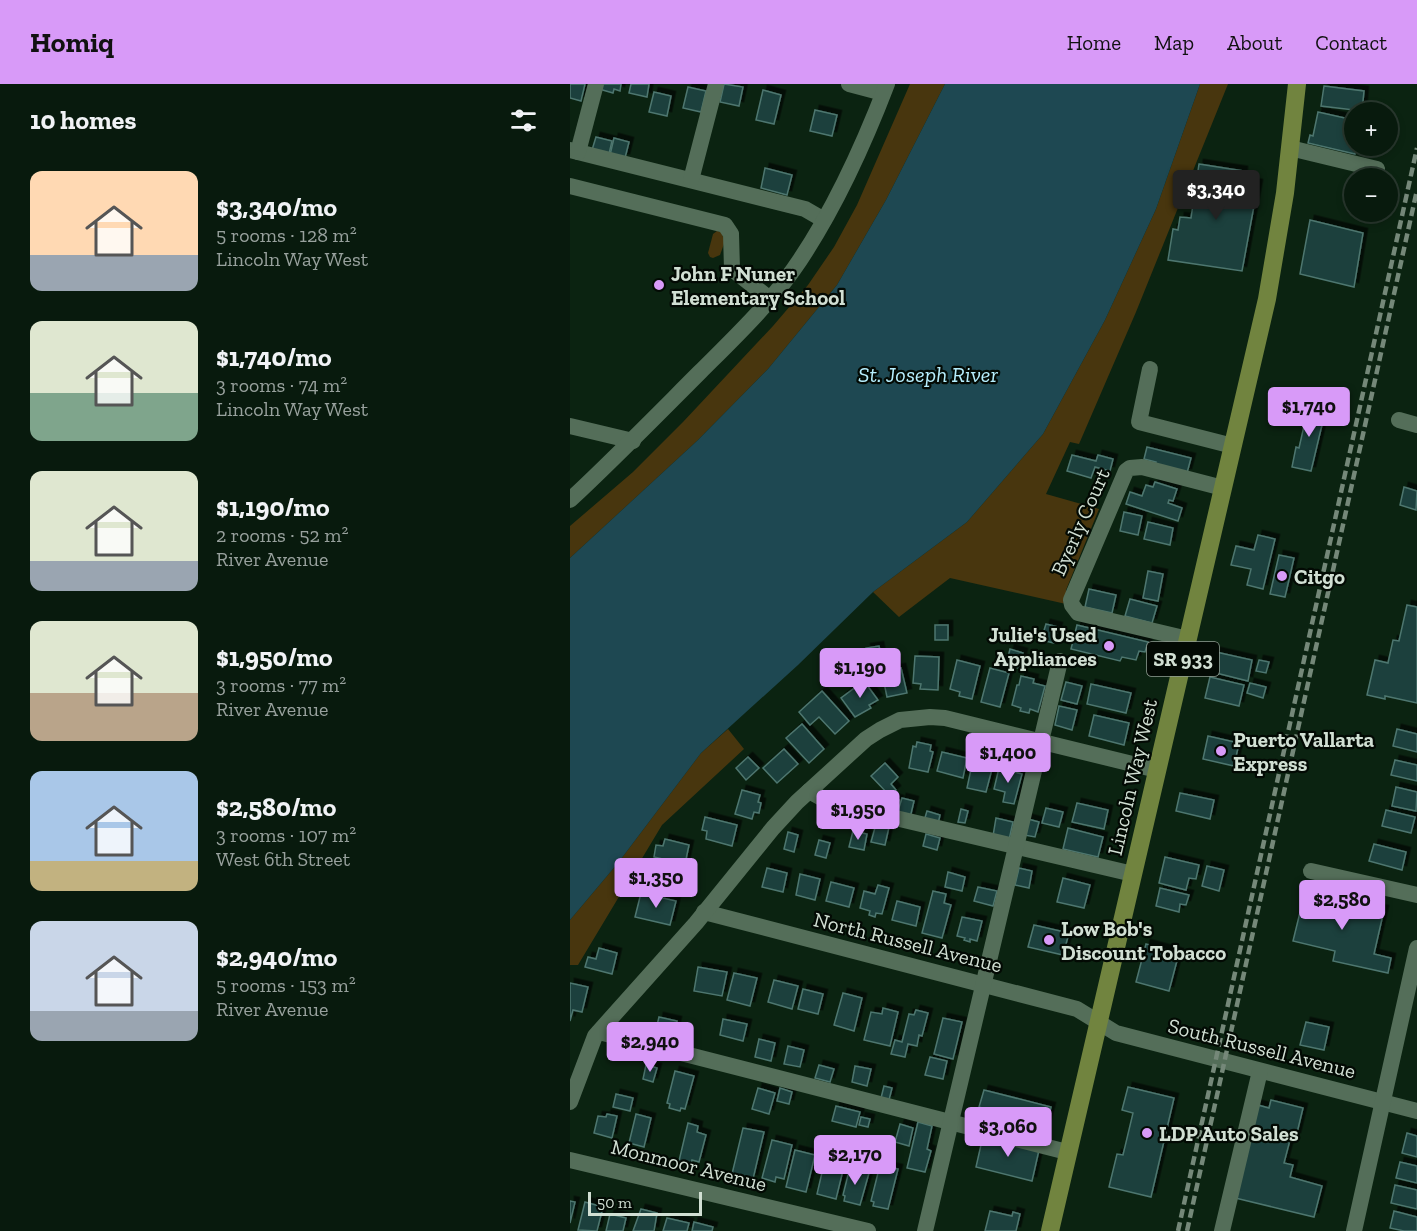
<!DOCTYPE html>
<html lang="en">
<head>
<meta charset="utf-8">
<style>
	body { margin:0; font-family:"Zilla Slab",serif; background:#112316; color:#f1f3f6; height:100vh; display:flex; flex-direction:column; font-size:22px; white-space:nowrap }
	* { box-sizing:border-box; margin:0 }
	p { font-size:20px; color:#98a19d }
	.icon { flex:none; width:33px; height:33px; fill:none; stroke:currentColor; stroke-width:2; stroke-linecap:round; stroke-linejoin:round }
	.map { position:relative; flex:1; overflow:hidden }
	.sheet { display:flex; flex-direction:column; background:#081a0d; width:570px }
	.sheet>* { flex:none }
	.fabs { position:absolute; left:774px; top:18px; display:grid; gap:12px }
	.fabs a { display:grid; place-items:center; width:54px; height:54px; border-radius:50%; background:#081a0d; box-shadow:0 3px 9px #0003,0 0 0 2px #29382e; font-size:30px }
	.scale { position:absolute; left:18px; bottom:15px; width:114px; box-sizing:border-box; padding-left:6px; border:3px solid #d1dfd3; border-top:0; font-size:16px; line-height:21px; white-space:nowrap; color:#d1dfd3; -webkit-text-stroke:4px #030a04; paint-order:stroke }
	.price { position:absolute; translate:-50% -51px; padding:0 14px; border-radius:6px; background:#d89af8; color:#111; font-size:20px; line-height:39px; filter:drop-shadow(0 2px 3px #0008) }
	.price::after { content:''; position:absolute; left:50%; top:36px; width:18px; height:14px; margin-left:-9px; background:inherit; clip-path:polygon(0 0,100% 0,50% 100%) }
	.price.current { background:#222; color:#fff }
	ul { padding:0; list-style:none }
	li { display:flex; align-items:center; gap:18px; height:150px; padding:0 30px }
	li span { display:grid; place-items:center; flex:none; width:168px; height:120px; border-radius:12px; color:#555 }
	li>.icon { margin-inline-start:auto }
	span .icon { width:72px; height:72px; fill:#fffc; stroke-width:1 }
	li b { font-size:26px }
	h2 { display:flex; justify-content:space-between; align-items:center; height:72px; padding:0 30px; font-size:26px }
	header { display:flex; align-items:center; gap:36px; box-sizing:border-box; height:84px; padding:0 30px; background:#d89af8; color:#111 }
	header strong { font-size:28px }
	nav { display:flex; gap:33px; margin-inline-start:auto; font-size:21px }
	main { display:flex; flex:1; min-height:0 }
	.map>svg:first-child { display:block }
	.green { fill:#48360e }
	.water { fill:#1e4852 }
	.building { fill:#1b413c; stroke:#4e766f; stroke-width:1.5; filter:url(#shadow) }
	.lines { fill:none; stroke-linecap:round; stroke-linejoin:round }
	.minor { stroke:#546e59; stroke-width:16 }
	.major { stroke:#71843f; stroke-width:18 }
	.rail { stroke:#758879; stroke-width:4.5; stroke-dasharray:9 4.5; stroke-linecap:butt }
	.poi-dot { fill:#d89af8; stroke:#030a04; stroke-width:2 }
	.labels { text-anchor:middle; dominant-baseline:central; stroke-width:4.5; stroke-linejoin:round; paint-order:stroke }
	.shield { fill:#030a04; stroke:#939f95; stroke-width:1.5 }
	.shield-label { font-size:20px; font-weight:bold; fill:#d1dfd3 }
	.poi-label { font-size:21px; font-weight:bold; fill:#d1dfd3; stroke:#030a04; text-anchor:start }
	.street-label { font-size:21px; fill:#d1dfd3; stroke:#030a04 }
	.water-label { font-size:22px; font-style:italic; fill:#b6eefd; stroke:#030a04 }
</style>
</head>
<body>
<header>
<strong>Homiq</strong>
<nav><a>Home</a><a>Map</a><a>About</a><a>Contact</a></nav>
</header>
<main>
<section class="sheet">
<h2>10 homes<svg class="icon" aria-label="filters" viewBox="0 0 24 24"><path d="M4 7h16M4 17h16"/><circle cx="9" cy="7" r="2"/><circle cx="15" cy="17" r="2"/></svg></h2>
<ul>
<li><span style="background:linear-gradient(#ffd9b3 70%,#9aa5b1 0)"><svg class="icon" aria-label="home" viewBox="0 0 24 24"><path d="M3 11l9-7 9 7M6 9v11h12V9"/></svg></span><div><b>$3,340/mo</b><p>5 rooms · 128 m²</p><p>Lincoln Way West</p></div></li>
<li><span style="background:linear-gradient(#dfe7d0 60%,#7fa58c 0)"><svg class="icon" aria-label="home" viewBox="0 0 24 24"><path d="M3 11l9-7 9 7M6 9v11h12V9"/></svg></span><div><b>$1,740/mo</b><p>3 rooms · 74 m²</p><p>Lincoln Way West</p></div></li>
<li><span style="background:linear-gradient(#dfe7d0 75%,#9aa5b1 0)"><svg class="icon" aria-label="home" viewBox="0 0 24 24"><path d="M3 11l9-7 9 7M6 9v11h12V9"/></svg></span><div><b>$1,190/mo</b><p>2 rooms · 52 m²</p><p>River Avenue</p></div></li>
<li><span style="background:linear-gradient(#dfe7d0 60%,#b9a48a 0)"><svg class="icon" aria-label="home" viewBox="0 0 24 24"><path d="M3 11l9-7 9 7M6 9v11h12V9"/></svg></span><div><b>$1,950/mo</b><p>3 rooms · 77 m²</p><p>River Avenue</p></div></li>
<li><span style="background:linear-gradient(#a9c7e8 75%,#c2b280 0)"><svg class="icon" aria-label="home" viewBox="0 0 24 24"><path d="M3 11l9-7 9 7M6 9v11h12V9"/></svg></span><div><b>$2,580/mo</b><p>3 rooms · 107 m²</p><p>West 6th Street</p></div></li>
<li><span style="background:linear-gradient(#c9d6e8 75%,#9aa5b1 0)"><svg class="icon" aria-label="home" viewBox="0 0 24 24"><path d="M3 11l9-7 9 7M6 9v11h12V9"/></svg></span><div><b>$2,940/mo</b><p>5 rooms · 153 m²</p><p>River Avenue</p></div></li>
</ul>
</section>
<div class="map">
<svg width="847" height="1147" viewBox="0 0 847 1147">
	<defs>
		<filter id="shadow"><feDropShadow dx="4.5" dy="-4.5" stdDeviation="0" flood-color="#0009"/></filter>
	</defs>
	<rect width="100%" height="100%" fill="#0b2311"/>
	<g class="green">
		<path d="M 340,0 L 375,0 L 316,116 L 267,201 L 198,285 L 128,356 L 0,474 L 0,442 L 63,388 L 113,338 L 203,242 L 238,201 L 264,163 L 287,121 Z"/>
		<path d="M 630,0 L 658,0 L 566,228 L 509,360 L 500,358 L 476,410 L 529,425 L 496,506 L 496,520 L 380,494 L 329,533 L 303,508 L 397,438 L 473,350 L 535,236 L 586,125 Z"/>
		<path d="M 147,147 L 151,148 L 155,157 L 150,171 L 143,174 L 140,173 L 138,169 L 143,150 Z"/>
		<path d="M 158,645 L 174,665 L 92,741 L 8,881 L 0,881 L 0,836 L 48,779 L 131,669 Z"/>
	</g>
	<path class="water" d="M 375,0 L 630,0 L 586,125 L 535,236 L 473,350 L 397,438 L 303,508 L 228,581 L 131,669 L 48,779 L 0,836 L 0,474 L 128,356 L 198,285 L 267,201 L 316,116 Z"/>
	<g class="building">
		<path d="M 0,0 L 15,0 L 11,17 L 0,14 Z"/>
		<path d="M 30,0 L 51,0 L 50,7 L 44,5 L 43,9 L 29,5 Z"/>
		<path d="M 61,0 L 79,0 L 77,13 L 59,9 Z"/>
		<path d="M 154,0 L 173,3 L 169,22 L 150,18 Z"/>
		<path d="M 754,2 L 794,7 L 792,27 L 751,22 Z"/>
		<path d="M 118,3 L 136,7 L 131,28 L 113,24 Z"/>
		<path d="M 193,6 L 211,11 L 204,40 L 186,36 Z"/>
		<path d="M 84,8 L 101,12 L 97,32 L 79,28 Z"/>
		<path d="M 245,26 L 267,31 L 262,52 L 240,47 Z"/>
		<path d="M 748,28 L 784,36 L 784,62 L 786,62 L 785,70 L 738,59 L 740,51 L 743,52 Z"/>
		<path d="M 26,53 L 42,57 L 39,70 L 22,66 Z"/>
		<path d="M 44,54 L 59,58 L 55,74 L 40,71 Z"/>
		<path d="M 629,80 L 673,87 L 672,97 L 688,100 L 672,187 L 598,176 L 603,145 L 608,146 L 610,133 L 621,134 Z"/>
		<path d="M 195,84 L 222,91 L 217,111 L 191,104 Z"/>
		<path d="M 740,136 L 793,149 L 784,203 L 730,190 Z"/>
		<path d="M 739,320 L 756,324 L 741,387 L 722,383 L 726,363 L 729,364 Z"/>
		<path d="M 577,363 L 621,374 L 617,389 L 585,381 L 586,378 L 574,375 Z"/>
		<path d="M 502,371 L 526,377 L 528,371 L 543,375 L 540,387 L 525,383 L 521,394 L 497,387 Z"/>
		<path d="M 585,398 L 607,405 L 603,417 L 599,416 L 598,419 L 612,424 L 608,437 L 556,420 L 560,408 L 572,412 L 576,401 L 583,403 Z"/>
		<path d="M 834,403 L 847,407 L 846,426 L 830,421 Z"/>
		<path d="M 554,428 L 572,432 L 568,451 L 550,447 Z"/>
		<path d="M 578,438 L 603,444 L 600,461 L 574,455 Z"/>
		<path d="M 688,451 L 705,455 L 693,505 L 677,501 L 681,485 L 661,481 L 666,462 L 684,466 Z"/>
		<path d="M 709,471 L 724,474 L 715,513 L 700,510 Z"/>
		<path d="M 578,487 L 593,490 L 588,517 L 573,514 Z"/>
		<path d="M 519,505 L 546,511 L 542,529 L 515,523 Z"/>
		<path d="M 560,515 L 587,522 L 582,539 L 555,532 Z"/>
		<path d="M 837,521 L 847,523 L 847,619 L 815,612 L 815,615 L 797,611 L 805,576 L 818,579 L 823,556 L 829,557 Z"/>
		<path d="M 476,540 L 488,543 L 484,559 L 471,556 Z"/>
		<rect x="365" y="541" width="13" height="15"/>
		<path d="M 507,541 L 578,558 L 575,568 L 569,567 L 566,576 L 552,573 L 550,577 L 501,565 Z"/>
		<path d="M 309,562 L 311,572 L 298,574 L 296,564 Z"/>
		<path d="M 440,565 L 453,569 L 449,584 L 436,581 Z"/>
		<path d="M 646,568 L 682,576 L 678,597 L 642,588 Z"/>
		<path d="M 345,572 L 369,573 L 368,606 L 350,605 L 351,600 L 343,599 Z"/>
		<path d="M 289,574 L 297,584 L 286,593 L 278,582 Z"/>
		<path d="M 387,576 L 410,582 L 402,615 L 389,612 L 390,608 L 380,605 Z"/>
		<path d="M 689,576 L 699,578 L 696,589 L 686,587 Z"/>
		<path d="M 325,580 L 326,585 L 331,584 L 337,609 L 317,613 L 312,589 L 314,588 L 313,583 Z"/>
		<path d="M 420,584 L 439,589 L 430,623 L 411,618 Z"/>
		<path d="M 451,592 L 464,595 L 463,599 L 475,602 L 468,628 L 460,625 L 459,629 L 450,627 L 451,624 L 442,621 L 447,601 L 449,601 Z"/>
		<path d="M 640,593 L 674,601 L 669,622 L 635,614 Z"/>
		<path d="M 294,597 L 308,616 L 299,621 L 301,624 L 285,633 L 271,614 Z"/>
		<path d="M 496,598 L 512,602 L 507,620 L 491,616 Z"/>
		<path d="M 680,599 L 696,603 L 693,614 L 677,609 Z"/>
		<path d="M 521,600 L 561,609 L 556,629 L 517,620 Z"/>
		<path d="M 252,607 L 279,637 L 265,650 L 249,633 L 240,641 L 229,628 Z"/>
		<path d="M 489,622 L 507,626 L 502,646 L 485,641 Z"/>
		<path d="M 524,631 L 559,639 L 554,661 L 519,652 Z"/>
		<path d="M 232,640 L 254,665 L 239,679 L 216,654 Z"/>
		<path d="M 827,645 L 847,650 L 847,668 L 823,662 Z"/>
		<path d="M 638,652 L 669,659 L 664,682 L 633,675 Z"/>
		<path d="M 347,658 L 361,661 L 360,667 L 363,668 L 358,688 L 339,684 L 343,662 L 346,663 Z"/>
		<path d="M 214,665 L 228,680 L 207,699 L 193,684 Z"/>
		<path d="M 372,668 L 397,674 L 393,694 L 367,687 Z"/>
		<path d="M 178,673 L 189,684 L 176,696 L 166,684 Z"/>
		<path d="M 403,676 L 423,681 L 416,708 L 397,704 Z"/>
		<path d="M 825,676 L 847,681 L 847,697 L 821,691 Z"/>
		<path d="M 315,679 L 328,693 L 321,700 L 326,706 L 320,712 L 301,692 Z"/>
		<path d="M 429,684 L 452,690 L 444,720 L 433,718 L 435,708 L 424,705 Z"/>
		<path d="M 826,703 L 847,708 L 846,727 L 822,722 Z"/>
		<path d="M 172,706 L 190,711 L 188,718 L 191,719 L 189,729 L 184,728 L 182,735 L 165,730 Z"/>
		<path d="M 610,709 L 644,716 L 640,735 L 606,727 Z"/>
		<path d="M 314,712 L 329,716 L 326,731 L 311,727 Z"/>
		<path d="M 332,714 L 344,717 L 340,734 L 327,730 Z"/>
		<path d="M 507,719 L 538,726 L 534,745 L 502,738 Z"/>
		<path d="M 476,724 L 493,728 L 489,743 L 472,739 Z"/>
		<path d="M 391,725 L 398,727 L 395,739 L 388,738 Z"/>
		<path d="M 816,726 L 845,733 L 841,749 L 812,742 Z"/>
		<path d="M 357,727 L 370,731 L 368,740 L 354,737 Z"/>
		<path d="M 135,733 L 167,741 L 162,762 L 136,755 L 137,747 L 132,746 Z"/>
		<path d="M 426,734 L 443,738 L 439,756 L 423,752 Z"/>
		<path d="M 458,735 L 469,738 L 465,753 L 454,751 Z"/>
		<path d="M 306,740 L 319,743 L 315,761 L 301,758 Z"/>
		<path d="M 498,744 L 533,753 L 528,773 L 493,765 Z"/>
		<path d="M 283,747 L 297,750 L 294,766 L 279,763 Z"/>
		<path d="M 218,748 L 228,751 L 224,768 L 214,765 Z"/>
		<path d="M 356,750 L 370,754 L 367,766 L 353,762 Z"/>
		<path d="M 95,755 L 119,761 L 115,780 L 84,773 L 86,761 L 93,762 Z"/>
		<path d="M 249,756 L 260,759 L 256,774 L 245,771 Z"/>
		<path d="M 804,760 L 836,768 L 832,786 L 799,777 Z"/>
		<path d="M 595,773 L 629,781 L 626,795 L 619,794 L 616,806 L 589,799 Z"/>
		<path d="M 84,780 L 103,785 L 97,809 L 78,804 Z"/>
		<path d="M 637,782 L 654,786 L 649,807 L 632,802 Z"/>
		<path d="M 197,784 L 217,789 L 213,808 L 192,803 Z"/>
		<path d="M 449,784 L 462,787 L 459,804 L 445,801 Z"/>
		<path d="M 378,788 L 395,793 L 392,807 L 375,803 Z"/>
		<path d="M 230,790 L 250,795 L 245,816 L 226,811 Z"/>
		<path d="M 493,794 L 520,801 L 514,824 L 487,818 Z"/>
		<path d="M 261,798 L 284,804 L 279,823 L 256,817 Z"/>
		<path d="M 308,801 L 319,804 L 312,830 L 306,829 L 305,833 L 299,831 L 300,827 L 290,824 L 294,807 L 305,810 Z"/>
		<path d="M 408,803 L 427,807 L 423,822 L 404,817 Z"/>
		<path d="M 590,804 L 619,811 L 616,821 L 610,820 L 609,828 L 586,822 Z"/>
		<path d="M 363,807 L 376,810 L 374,819 L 381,821 L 372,854 L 352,849 Z"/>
		<path d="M 735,808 L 814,826 L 804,870 L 821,874 L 818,889 L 763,877 L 765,867 L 723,857 Z"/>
		<path d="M 71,809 L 106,817 L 100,841 L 65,833 Z"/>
		<path d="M 327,817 L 350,823 L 346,842 L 322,836 Z"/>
		<path d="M 392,833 L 412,837 L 407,857 L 400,855 L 400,858 L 394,856 L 395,854 L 387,852 Z"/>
		<path d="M 464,841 L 499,849 L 493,871 L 458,863 Z"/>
		<path d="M 576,860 L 609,869 L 599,907 L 566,898 Z"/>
		<path d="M 29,864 L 47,869 L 42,890 L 15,883 L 18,873 L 26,875 Z"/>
		<path d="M 128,883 L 157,888 L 152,912 L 124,907 Z"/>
		<path d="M 164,889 L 187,894 L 180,922 L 157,916 Z"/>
		<path d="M 204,896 L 228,902 L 222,925 L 198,918 Z"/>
		<path d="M 0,899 L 18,903 L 12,928 L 3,926 L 0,937 Z"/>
		<path d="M 233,905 L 253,910 L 248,930 L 228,925 Z"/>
		<path d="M 273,909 L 292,914 L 284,947 L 264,941 Z"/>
		<path d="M 313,924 L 328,928 L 320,962 L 294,956 L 301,928 L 312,930 Z"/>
		<path d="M 346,926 L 358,929 L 352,952 L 349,951 L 347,962 L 338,960 L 335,973 L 321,970 L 325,956 L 332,958 L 339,930 L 344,931 Z"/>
		<path d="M 89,933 L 107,937 L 101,963 L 83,958 Z"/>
		<path d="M 373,934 L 392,938 L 383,975 L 364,970 Z"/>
		<path d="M 153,935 L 177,940 L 173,957 L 150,951 Z"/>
		<path d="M 736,938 L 759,943 L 754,966 L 730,961 Z"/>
		<path d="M 189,955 L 205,959 L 201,977 L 185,973 Z"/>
		<path d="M 218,962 L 234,966 L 230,983 L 214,980 Z"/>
		<path d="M 360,973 L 377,977 L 373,995 L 355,991 Z"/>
		<path d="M 76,981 L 87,984 L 83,998 L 73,995 Z"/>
		<path d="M 249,981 L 264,985 L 260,998 L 245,994 Z"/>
		<path d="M 285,982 L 301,985 L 297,1002 L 282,998 Z"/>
		<path d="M 105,987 L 124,992 L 115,1025 L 111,1024 L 110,1027 L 99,1024 L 100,1020 L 97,1019 Z"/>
		<path d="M 314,1002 L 322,1004 L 319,1016 L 311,1014 Z"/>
		<path d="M 558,1003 L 604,1014 L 581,1113 L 539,1103 L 547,1070 L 553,1071 L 563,1029 L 552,1026 Z"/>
		<path d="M 188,1004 L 205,1009 L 199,1030 L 182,1025 Z"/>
		<path d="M 210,1004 L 222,1008 L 219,1020 L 207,1017 Z"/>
		<path d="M 414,1006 L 481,1023 L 472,1057 L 412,1042 L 416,1025 L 409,1023 Z"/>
		<path d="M 46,1010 L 63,1014 L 60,1027 L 43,1023 Z"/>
		<path d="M 701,1016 L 733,1024 L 726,1053 L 721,1052 L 714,1079 L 723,1081 L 720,1093 L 752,1102 L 744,1133 L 661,1113 L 684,1020 L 699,1024 Z"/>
		<path d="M 266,1022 L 290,1028 L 286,1043 L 262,1037 Z"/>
		<path d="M 37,1030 L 47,1032 L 42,1054 L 24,1049 L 28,1032 L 36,1033 Z"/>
		<path d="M 66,1030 L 81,1034 L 74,1063 L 59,1059 Z"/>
		<path d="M 291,1033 L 300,1035 L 298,1043 L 289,1041 Z"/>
		<path d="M 348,1038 L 362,1042 L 357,1065 L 361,1067 L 355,1088 L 337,1084 Z"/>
		<path d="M 118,1039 L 128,1042 L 127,1048 L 136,1051 L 129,1078 L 122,1076 L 121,1080 L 109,1077 Z"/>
		<path d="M 330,1040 L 343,1044 L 339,1062 L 325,1058 Z"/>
		<path d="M 173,1044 L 194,1048 L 183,1095 L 162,1090 Z"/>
		<path d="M 837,1049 L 847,1052 L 847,1073 L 832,1069 Z"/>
		<path d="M 413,1052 L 469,1066 L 462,1097 L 406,1083 Z"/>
		<path d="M 202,1056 L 222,1061 L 214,1095 L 206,1093 L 205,1098 L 192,1094 Z"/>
		<path d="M 225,1066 L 245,1071 L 236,1108 L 216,1103 Z"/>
		<path d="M 260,1074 L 275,1078 L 266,1115 L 247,1110 L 254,1080 L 258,1081 Z"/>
		<path d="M 830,1078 L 847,1082 L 847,1099 L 826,1094 Z"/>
		<path d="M 310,1081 L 328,1085 L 318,1125 L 303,1122 L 304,1118 L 301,1117 Z"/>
		<path d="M 280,1083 L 295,1085 L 294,1088 L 299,1089 L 290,1121 L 274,1117 L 275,1112 L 273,1111 Z"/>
		<path d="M 825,1101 L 847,1106 L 847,1125 L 821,1119 Z"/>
		<path d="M 0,1117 L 5,1118 L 0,1139 Z"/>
		<path d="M 15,1118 L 33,1123 L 27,1147 L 8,1146 Z"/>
		<path d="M 71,1125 L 87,1129 L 84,1147 L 63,1147 Z"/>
		<path d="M 420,1127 L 442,1132 L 443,1128 L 450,1130 L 446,1147 L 415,1147 Z"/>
		<path d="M 824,1127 L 847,1133 L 847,1147 L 834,1147 L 820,1144 Z"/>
		<path d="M 40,1130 L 56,1134 L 53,1147 L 36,1147 Z"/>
		<path d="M 97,1134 L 119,1139 L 117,1147 L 93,1147 Z"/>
		<path d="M 124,1138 L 143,1143 L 142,1147 L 122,1147 Z"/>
	</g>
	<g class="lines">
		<g class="minor">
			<path d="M 279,0 L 313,9"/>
			<path d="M 720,64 L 807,85"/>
			<path d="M 0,66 L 235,125 L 254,136"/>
			<path d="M 8,68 L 26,0"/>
			<path d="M 121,96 L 146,0"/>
			<path d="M 0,102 L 155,141 L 161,150 L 162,185 L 200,215"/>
			<path d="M 580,285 L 569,338 L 663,362"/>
			<path d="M 829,336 L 847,341"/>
			<path d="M 0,342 L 63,357"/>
			<path d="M 0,416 C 45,374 87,331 130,288 C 165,253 203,217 230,176 C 266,122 294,60 317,0"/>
			<path d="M 618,555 L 508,529 L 502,521 L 501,516 L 556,387 L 560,384 L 572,383 L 653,404"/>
			<path d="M 239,707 L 257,717 L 317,732 L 563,790"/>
			<path d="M 741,787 L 847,811"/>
			<path d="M 134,828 L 507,925 L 546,949 L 847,1027"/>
			<path d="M 29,948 L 497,1068"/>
			<path d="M 0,1018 L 25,952 L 126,839 L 203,744 L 227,718 L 296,655 L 310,646 L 330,636 L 360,633 L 375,634 L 587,686"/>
			<path d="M 0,1076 L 298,1147"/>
			<path d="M 355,1147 L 490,577"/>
			<path d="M 652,1147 L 690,987"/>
			<path d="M 784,1147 L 847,864"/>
		</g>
		<path class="major" d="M 480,1147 L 697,215 L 715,109 L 727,0"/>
		<g class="rail">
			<path d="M 608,1147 L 847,64"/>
			<path d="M 617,1147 L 847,106"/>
		</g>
	</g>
	<g class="poi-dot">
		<circle cx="89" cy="201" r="6"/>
		<circle cx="712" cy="492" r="6"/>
		<circle cx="539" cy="562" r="6"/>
		<circle cx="651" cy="667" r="6"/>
		<circle cx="479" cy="856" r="6"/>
		<circle cx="577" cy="1049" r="6"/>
	</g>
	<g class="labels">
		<rect class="shield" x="577" y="558" width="72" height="34" rx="4.5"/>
		<g class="shield-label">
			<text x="613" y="575">SR 933</text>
		</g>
		<g class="poi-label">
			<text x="101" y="189">John F Nuner<tspan x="101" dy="24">Elementary School</tspan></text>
			<text x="724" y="492">Citgo</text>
			<text x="527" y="550" text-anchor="end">Julie's Used<tspan x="527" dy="24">Appliances</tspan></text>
			<text x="663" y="655">Puerto Vallarta<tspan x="663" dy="24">Express</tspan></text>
			<text x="491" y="844">Low Bob's<tspan x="491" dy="24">Discount Tobacco</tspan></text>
			<text x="589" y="1049">LDP Auto Sales</text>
		</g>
		<g class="street-label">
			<text transform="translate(510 438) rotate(-66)">Byerly Court</text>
			<text transform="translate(562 693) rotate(-77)">Lincoln Way West</text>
			<text transform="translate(338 858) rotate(14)">North Russell Avenue</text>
			<text transform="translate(692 964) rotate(14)">South Russell Avenue</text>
			<text transform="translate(119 1081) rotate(14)">Monmoor Avenue</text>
		</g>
		<g class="water-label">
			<text x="358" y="290">St. Joseph River</text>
		</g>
	</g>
</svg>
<div class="fabs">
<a>+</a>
<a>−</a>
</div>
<div class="scale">50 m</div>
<b class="price current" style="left:646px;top:137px">$3,340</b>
<b class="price" style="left:739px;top:354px">$1,740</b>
<b class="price" style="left:290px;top:615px">$1,190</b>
<b class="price" style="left:438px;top:700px">$1,400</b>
<b class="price" style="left:288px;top:757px">$1,950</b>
<b class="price" style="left:86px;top:825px">$1,350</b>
<b class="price" style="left:772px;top:847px">$2,580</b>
<b class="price" style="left:80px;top:989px">$2,940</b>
<b class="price" style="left:438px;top:1074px">$3,060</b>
<b class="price" style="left:285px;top:1102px">$2,170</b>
</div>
</main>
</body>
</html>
